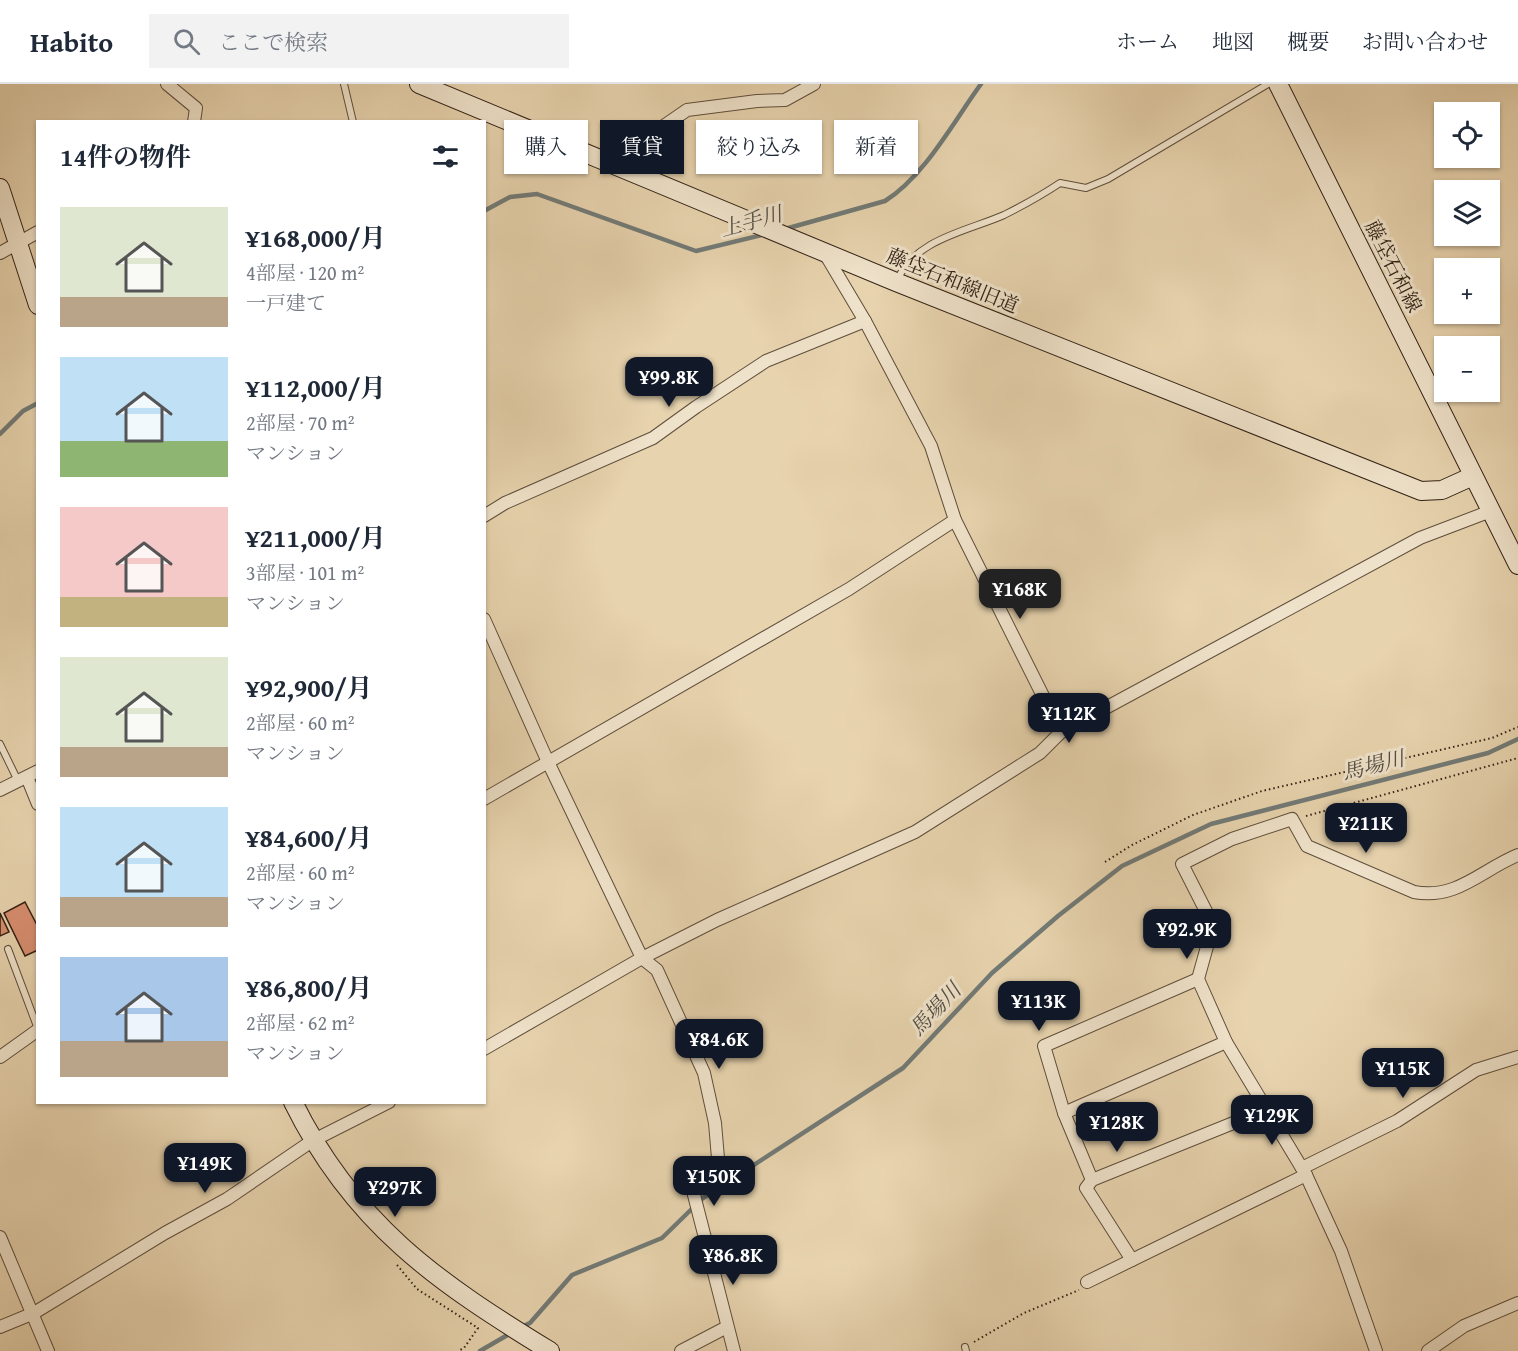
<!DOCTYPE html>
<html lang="ja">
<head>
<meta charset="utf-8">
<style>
	body { margin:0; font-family:"Gentium Book Plus","Noto Serif JP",serif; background:#f2f2f3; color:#1f2937; height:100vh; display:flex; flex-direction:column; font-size:22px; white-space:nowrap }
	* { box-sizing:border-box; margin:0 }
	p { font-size:20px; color:#747a83 }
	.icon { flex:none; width:33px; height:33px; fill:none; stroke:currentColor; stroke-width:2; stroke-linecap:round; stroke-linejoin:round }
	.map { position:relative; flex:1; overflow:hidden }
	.drawer { position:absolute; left:36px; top:36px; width:450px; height:984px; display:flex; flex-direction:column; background:#fff; border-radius:0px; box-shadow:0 2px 4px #0004 }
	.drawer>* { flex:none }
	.top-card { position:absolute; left:504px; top:36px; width:570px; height:54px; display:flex; gap:12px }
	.fabs { position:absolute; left:1434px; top:18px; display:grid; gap:12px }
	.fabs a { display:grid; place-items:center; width:66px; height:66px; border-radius:0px; background:#fff; box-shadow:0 2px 4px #0004; font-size:30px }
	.price { position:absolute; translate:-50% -51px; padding:0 14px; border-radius:12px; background:#111827; color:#fff; font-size:20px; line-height:39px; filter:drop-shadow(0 2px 3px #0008) }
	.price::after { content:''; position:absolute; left:50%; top:36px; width:18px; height:14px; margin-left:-9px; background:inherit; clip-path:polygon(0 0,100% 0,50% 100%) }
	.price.current { background:#222; color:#fff }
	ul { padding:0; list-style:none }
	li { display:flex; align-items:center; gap:18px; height:150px; padding:0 24px }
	li span { display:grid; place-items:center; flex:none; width:168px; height:120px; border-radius:0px; color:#555 }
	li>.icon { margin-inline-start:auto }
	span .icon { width:72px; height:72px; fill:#fffc; stroke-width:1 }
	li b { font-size:26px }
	h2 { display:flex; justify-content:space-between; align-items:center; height:72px; padding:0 24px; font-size:26px }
	.chip { padding:0 21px; border-radius:0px; background:#fff; box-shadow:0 2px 4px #0004; font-size:21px; line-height:54px }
	.chip.current { background:#111827; color:#fff }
	header { display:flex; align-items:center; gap:36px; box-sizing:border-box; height:84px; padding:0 30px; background:#fff; border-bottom:2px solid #e0e1e3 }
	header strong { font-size:28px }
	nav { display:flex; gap:33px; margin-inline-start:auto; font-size:21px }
	.search { width:420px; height:54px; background:#f2f2f3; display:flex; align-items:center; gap:15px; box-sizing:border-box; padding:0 21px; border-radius:0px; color:#747a83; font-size:22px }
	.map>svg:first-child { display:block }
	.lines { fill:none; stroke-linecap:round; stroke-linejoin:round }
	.stream { stroke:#727a76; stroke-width:4.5 }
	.building { fill:#d88f71; stroke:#322115; stroke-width:1.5 }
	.lane-casing { stroke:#5f4e3b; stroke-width:8 }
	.street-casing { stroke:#5f4e3b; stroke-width:14 }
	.secondary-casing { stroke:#322115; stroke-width:20 }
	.path { stroke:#322115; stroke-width:2; stroke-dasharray:1.5 3; stroke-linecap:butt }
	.lane { stroke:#efe2ca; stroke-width:6 }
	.street { stroke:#efe2ca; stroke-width:12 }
	.secondary { stroke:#efe2ca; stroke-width:18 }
	.labels { text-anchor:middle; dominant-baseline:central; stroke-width:6; stroke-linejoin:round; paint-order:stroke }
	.street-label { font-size:20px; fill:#322115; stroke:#efe2ca }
	.water-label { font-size:21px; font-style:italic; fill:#524d45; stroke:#efe2ca }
</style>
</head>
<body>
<header>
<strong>Habito</strong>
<div class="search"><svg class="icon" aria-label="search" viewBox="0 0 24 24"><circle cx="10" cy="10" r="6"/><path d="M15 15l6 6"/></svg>ここで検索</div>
<nav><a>ホーム</a><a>地図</a><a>概要</a><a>お問い合わせ</a></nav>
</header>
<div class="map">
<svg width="1518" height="1267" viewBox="0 0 1518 1267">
	<rect width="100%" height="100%" fill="#e7d3ae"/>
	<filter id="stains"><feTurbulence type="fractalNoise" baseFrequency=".00333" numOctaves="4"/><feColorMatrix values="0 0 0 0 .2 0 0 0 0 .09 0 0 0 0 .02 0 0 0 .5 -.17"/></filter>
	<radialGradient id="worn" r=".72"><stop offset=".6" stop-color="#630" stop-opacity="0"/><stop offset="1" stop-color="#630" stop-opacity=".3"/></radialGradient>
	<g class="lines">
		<g class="stream">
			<path d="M 484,127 L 510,113 L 537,110 L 696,167 L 766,150"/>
			<path d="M 785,145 L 885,117 C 924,93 954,37 981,0"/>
			<path d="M 0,350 L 23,327 L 38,319"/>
			<path d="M 521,1243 L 530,1239 L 572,1191 L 662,1154 L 703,1114 L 903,984 L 992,889 L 1058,832 L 1122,782 L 1211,740 L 1488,669 L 1518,655"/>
			<path d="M 480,1267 L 511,1249"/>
		</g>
	</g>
	<g class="building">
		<path d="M 25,818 L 38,843 L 38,866 L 25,872 L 4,829 Z"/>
		<path d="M 0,829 L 9,848 L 0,852 Z"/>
	</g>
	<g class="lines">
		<g class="lane-casing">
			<g id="lane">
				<path d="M 344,0 L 353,38"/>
				<path d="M 897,197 C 914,155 968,147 1004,131 C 1024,121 1042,111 1060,99 L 1086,104 L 1108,95 L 1268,0"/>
				<path d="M 0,660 L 18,697"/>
				<path d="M 8,865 L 38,945"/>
				<path d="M 965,1263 L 966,1267"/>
			</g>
		</g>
		<g class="street-casing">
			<g id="street">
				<path d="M 167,0 L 196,24 L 194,38"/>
				<path d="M 610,79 L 687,26 L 757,17 L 785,16 L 814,0"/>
				<path d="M 824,168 L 865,237 L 931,362 L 955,436 L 1061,648"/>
				<path d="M 0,169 L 38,148"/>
				<path d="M 484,432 L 505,419 L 653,354 L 696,323 L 766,277 L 865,237"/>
				<path d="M 484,535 L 548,678 L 642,874 L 657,886 L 704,989 L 715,1039 L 719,1086 L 699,1101 L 694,1111 L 734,1267"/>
				<path d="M 27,693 L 38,720"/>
				<path d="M 0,706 L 38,687"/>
				<path d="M 484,715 L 849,505 L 955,436"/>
				<path d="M 484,965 L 642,874 L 717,836 L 915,748 L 1040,669 L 1061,648 L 1420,454 L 1491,427"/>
				<path d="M 0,973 L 38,946"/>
				<path d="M 1064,1029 L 1226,958"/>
				<path d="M 1302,1084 L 1397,1037 L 1476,986 L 1518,973"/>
				<path d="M 1092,1096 L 1064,1029 L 1044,962 L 1198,895"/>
				<path d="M 0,1153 L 48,1267"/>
				<path d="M 1132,1176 L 1086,1104 L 1092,1096 L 1268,1025"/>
				<path d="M 1087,1198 L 1306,1091"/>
				<path d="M 0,1243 L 34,1229 L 165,1149 L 227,1115 L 312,1057 L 389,1018"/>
				<path d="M 681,1267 L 727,1243"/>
				<path d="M 1376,1267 L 1341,1167 L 1306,1091 L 1226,958 L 1198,895 L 1213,841 L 1182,780 L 1232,755 L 1292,735 L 1307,762 L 1414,808 C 1457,816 1481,786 1518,771"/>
				<path d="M 1428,1267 L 1464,1242 L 1518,1219"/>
			</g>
		</g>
		<g class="secondary-casing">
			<g id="secondary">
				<path d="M 419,0 L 896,198 L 1421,407 L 1442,406 L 1473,392"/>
				<path d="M 1278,0 L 1518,481"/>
				<path d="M 0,104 L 38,221"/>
				<path d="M 293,1018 C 353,1140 437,1198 550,1267"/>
			</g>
		</g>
		<g class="path">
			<path d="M 1306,732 L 1518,674"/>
			<path d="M 1105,778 L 1132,761 L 1193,731 L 1262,707 L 1492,654 L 1518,643"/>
			<path d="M 397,1181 L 417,1205 L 478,1244 L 464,1264 L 458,1267"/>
			<path d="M 974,1258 L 1024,1229 L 1079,1206"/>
		</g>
		<use href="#lane" class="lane"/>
		<use href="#street" class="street"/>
		<use href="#secondary" class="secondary"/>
	</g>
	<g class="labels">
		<g class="street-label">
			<text transform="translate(1394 182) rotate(63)">藤垈石和線</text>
			<text transform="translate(953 196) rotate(22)">藤垈石和線旧道</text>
		</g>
		<g class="water-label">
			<text transform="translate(751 137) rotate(-15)">上手川</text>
			<text transform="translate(1373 681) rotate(-14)">馬場川</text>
			<text transform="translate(935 925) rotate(-47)">馬場川</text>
		</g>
	</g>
	<rect width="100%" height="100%" filter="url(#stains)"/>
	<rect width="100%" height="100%" fill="url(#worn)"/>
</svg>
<div class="fabs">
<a><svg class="icon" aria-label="locate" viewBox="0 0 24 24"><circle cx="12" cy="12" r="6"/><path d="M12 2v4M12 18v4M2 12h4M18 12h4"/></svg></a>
<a><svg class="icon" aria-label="layers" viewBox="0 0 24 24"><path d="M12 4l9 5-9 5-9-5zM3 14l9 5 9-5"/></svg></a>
<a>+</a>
<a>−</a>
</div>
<b class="price" style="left:669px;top:324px">¥99.8K</b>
<b class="price current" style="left:1020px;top:536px">¥168K</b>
<b class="price" style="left:1069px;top:660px">¥112K</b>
<b class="price" style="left:1366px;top:770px">¥211K</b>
<b class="price" style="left:1187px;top:876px">¥92.9K</b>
<b class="price" style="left:1039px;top:948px">¥113K</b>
<b class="price" style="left:719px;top:986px">¥84.6K</b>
<b class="price" style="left:1403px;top:1015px">¥115K</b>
<b class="price" style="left:1272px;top:1062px">¥129K</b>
<b class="price" style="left:1117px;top:1069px">¥128K</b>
<b class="price" style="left:205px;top:1110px">¥149K</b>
<b class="price" style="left:714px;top:1123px">¥150K</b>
<b class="price" style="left:395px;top:1134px">¥297K</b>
<b class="price" style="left:733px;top:1202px">¥86.8K</b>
<div class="top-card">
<a class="chip">購入</a>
<a class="chip current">賃貸</a>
<a class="chip">絞り込み</a>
<a class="chip">新着</a>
</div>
<section class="drawer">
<h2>14件の物件<svg class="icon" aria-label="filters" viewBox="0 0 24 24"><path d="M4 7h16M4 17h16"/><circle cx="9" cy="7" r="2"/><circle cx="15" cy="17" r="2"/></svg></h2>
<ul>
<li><span style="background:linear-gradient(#dfe7d0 75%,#b9a48a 0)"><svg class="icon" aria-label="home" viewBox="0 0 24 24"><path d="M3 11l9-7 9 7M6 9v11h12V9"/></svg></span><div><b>¥168,000/月</b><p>4部屋 · 120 m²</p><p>一戸建て</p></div></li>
<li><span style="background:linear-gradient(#bfe0f5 70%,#8fb573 0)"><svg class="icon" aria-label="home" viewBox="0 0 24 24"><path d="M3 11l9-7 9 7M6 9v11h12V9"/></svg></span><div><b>¥112,000/月</b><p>2部屋 · 70 m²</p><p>マンション</p></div></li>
<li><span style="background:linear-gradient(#f6c9c9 75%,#c2b280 0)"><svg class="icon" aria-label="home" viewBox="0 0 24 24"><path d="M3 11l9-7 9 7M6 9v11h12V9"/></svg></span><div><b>¥211,000/月</b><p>3部屋 · 101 m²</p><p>マンション</p></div></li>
<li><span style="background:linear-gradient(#dfe7d0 75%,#b9a48a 0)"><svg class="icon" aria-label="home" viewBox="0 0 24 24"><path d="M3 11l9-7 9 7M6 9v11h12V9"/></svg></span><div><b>¥92,900/月</b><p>2部屋 · 60 m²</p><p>マンション</p></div></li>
<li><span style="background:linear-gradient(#bfe0f5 75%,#b9a48a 0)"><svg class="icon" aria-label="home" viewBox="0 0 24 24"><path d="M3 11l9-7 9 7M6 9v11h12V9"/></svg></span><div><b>¥84,600/月</b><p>2部屋 · 60 m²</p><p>マンション</p></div></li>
<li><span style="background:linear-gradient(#a9c7e8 70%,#b9a48a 0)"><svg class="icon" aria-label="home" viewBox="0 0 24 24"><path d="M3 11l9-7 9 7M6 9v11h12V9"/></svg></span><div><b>¥86,800/月</b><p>2部屋 · 62 m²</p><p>マンション</p></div></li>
</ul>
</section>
</div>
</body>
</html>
